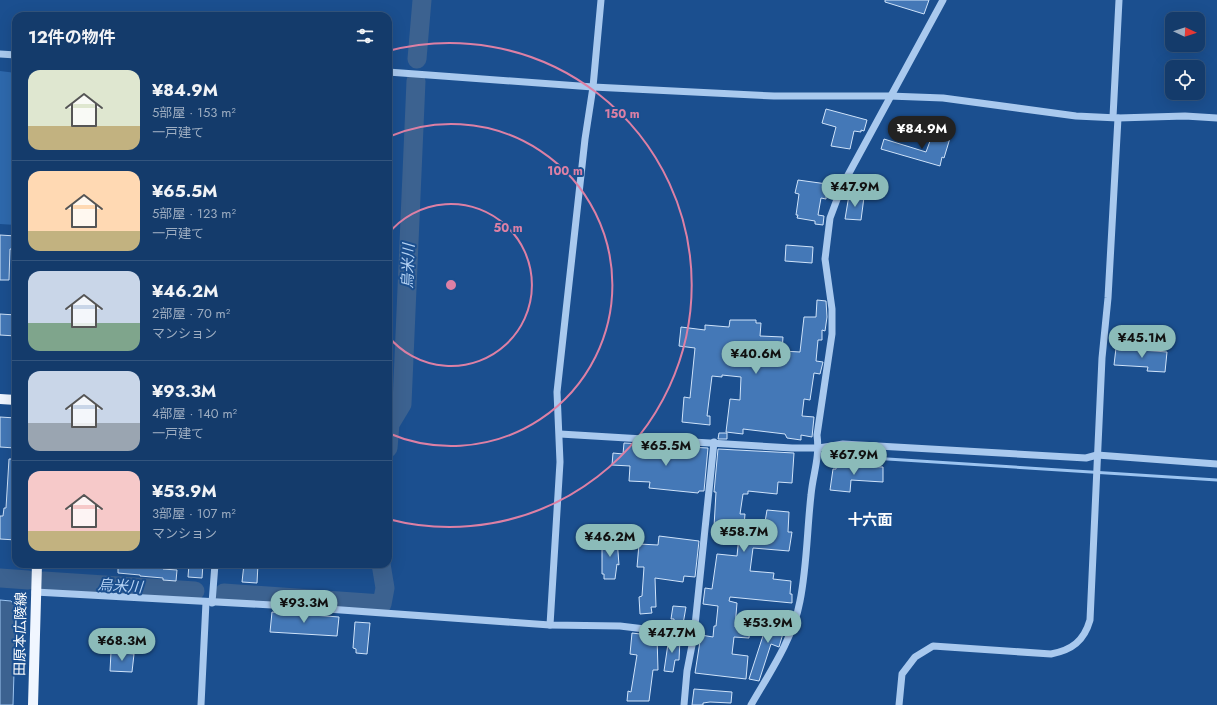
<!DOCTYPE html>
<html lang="ja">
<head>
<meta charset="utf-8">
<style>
	body { margin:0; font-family:Jost,"Noto Sans JP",sans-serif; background:#214673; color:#f1f3f6; height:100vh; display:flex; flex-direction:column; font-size:15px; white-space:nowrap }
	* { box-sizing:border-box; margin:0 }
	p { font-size:13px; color:#9dadc1 }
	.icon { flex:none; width:22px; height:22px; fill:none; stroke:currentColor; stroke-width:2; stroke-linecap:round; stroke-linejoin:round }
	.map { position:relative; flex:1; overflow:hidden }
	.drawer { position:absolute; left:12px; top:12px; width:380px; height:556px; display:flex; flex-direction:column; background:#143b6b; border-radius:12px; box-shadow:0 4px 16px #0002,0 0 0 1px #33557e }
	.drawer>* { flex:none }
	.needle { width:26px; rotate:94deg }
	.controls { position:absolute; left:1165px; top:12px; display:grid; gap:8px }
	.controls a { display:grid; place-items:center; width:40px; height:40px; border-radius:8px; background:#143b6b; box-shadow:0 4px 16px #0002,0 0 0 1px #33557e; font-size:20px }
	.price { position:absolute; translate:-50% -34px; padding:0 9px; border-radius:14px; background:#8bbbb9; color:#111; font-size:13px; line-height:26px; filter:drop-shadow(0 1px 2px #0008) }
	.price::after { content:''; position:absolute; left:50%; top:24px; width:12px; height:9px; margin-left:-6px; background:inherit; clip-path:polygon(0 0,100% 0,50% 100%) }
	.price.current { background:#222; color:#fff }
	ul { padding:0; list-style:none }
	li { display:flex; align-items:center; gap:12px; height:100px; padding:0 16px }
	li+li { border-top:1px solid #33557e }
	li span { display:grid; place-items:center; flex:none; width:112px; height:80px; border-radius:12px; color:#555 }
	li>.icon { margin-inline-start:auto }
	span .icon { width:48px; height:48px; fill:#fffc; stroke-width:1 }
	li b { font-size:17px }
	h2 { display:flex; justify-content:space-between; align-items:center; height:48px; padding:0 16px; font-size:17px }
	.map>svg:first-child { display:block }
	.green { fill:#2e69ad }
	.water { fill:#3c6290; stroke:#9cc4f0 }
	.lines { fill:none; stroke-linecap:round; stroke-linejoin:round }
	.stream { stroke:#9cc4f0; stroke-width:3 }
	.river { stroke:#3c6290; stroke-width:19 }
	.building { fill:#4478b7; stroke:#cfe3fa }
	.minor { stroke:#a9c9ee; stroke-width:7 }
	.major { stroke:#f0f6ff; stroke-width:10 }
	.ring { fill:none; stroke:#dd80a5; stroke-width:2 }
	.labels { text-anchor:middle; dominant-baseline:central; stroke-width:4; stroke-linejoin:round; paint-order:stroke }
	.street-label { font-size:14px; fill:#fff; stroke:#1b4f8f }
	.water-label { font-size:15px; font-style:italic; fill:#b5d3f5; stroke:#1b4f8f }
	.neighbourhood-label { font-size:15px; font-weight:bold; fill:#fff; stroke:#1b4f8f }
	.centre { fill:#dd80a5; stroke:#1b4f8f; stroke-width:2 }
	.ring-label { font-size:12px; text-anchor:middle; font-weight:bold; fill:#dd80a5; stroke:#1b4f8f; stroke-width:4; stroke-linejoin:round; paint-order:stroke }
</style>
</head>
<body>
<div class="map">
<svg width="1217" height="705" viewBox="0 0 1217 705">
	<rect width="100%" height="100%" fill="#1b4f8f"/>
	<path class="green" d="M 0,71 L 16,73 L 16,225 L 0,224 Z"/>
	<path class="water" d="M 0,600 L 11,601 L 16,607 L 13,705 L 0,705 Z"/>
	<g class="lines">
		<path class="stream" d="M 828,461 L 840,456 L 1217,480"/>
		<g class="river">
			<path d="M 417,59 L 422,0"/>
			<path d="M 388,448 L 390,424 L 402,404 L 416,81"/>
			<path d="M 0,578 L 28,580"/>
			<path d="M 44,581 L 195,591"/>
			<path d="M 224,593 L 382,604 L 385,588 L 381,564"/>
		</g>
	</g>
	<g class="building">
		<path d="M 885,0 L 929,0 L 924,14 L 885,2 Z"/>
		<path d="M 826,109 L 867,120 L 864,131 L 861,130 L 861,132 L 854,131 L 850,149 L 831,146 L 836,127 L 822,123 Z"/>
		<path d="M 933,133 L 950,138 L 944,158 L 942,157 L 940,166 L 881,149 L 884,139 L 926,152 Z"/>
		<path d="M 798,180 L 827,184 L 826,199 L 821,198 L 818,215 L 824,216 L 823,225 L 815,224 L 815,221 L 797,218 L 798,215 L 796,215 L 799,194 L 795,193 Z"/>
		<path d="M 849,195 L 864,197 L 861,220 L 845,219 Z"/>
		<path d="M 0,235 L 16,236 L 16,249 L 10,249 L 9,280 L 0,280 Z"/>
		<path d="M 786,245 L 813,247 L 812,263 L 785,261 Z"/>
		<path d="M 817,300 L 826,301 L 827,317 L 825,331 L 822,330 L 822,340 L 818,340 L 816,361 L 823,362 L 820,374 L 814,373 L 810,400 L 804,399 L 802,416 L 814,417 L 812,437 L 801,435 L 801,440 L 787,438 L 785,434 L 743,429 L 743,434 L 726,432 L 730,399 L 740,400 L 741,377 L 722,375 L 722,377 L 712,376 L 707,416 L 710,416 L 710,425 L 682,422 L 684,397 L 690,398 L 695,348 L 679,346 L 681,327 L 705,330 L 705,325 L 729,327 L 730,320 L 756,320 L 756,323 L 761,323 L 760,336 L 783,337 L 782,351 L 800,352 L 804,317 L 816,317 Z"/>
		<path d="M 0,314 L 16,315 L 16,336 L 0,335 Z"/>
		<path d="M 1116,348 L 1167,352 L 1165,372 L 1147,371 L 1148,367 L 1114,365 Z"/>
		<path d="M 0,417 L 16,418 L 15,448 L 0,447 Z"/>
		<path d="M 719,433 L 727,433 L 727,439 L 718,439 Z"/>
		<path d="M 624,443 L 643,444 L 643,453 L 670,455 L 671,446 L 708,448 L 704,491 L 699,491 L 698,493 L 649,488 L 650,482 L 629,481 L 630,466 L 612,465 L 613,453 L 623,454 Z"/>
		<path d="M 718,449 L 794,453 L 792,483 L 778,482 L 777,494 L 748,491 L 748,494 L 743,494 L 740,514 L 745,514 L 744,526 L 764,528 L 767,510 L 789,512 L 788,532 L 792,532 L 789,551 L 753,548 L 750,571 L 774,573 L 773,579 L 791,581 L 790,594 L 792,594 L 792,603 L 730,597 L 729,601 L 737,603 L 735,627 L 750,628 L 749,638 L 734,637 L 732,654 L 748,656 L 746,679 L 695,673 L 701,635 L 713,637 L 714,626 L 716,626 L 718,606 L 703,604 L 705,588 L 712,589 L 717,554 L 737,556 L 739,536 L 736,536 L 736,530 L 714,527 L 716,492 L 714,492 Z"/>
		<path d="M 9,459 L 16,459 L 16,540 L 0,539 L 0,516 L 3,516 L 4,508 L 6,508 Z"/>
		<path d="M 837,462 L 855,464 L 854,466 L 883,467 L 883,482 L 851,480 L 850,492 L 830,490 L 833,469 L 836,469 Z"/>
		<path d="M 659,536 L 699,541 L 695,577 L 684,576 L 683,582 L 655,578 L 656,607 L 651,607 L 652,613 L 640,614 L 639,597 L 642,596 L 644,567 L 637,567 L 639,544 L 658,545 Z"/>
		<path d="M 602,539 L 617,539 L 619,565 L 617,564 L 615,579 L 604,579 L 604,574 L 602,574 Z"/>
		<path d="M 118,564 L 163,564 L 163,569 L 177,570 L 176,581 L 163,580 L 163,578 L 140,576 L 140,575 L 118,573 Z"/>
		<path d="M 189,564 L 203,564 L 202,578 L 188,577 Z"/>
		<path d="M 244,564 L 258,564 L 257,583 L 242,582 Z"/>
		<path d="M 673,606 L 686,607 L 683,624 L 674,623 L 674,619 L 671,619 Z"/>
		<path d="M 272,612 L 339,617 L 337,636 L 270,632 Z"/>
		<path d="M 770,614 L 787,620 L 779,647 L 771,644 L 759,681 L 749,679 Z"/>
		<path d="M 355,622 L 370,623 L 367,654 L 356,653 L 356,649 L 353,648 Z"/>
		<path d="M 632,633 L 657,636 L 658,670 L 653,670 L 649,701 L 627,701 L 628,691 L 631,692 L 637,655 L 630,654 Z"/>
		<path d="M 669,637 L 680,638 L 679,660 L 675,660 L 673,672 L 664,671 Z"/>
		<path d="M 111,652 L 134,654 L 132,672 L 110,671 Z"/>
		<path d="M 694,689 L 732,692 L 731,703 L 710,702 L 703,703 L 703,705 L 692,705 Z"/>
	</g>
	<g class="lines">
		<g class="minor">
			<path d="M 0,54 L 16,55"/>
			<path d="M 388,72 L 593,87 L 774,96 L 889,96 L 943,98 L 1076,116 L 1118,118 L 1185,116 L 1217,118"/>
			<path d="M 1113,117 L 1119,0"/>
			<path d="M 560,434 L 792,448 L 819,448 L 843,444 L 1086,458 L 1097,455 L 1217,464"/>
			<path d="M 35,592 L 272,605 L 550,625 L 620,626 L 694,635"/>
			<path d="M 212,603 L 215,564"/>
			<path d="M 550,625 L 560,462 L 557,392 L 585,139 L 593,87 L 601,0"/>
			<path d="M 201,705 L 206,602"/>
			<path d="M 684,705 L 687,671 L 694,635 L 714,442"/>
			<path d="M 751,705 C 770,672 793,639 800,601 C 807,566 807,530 811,495 C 813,473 820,458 817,435 L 832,334 L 832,309 L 825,259 L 830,218 L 842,186 L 943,0"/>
			<path d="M 899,705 L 902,674 L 915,657 L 933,646 L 1051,654 C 1072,650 1084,641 1090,620 L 1102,358 L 1108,298 L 1118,118"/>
		</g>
		<g class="major">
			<path d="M 0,399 L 16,400"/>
			<path d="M 33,705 L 37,564"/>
		</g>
	</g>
	<g class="ring">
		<path d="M388 234A81 81 0 1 1 388 336"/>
		<path d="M388 137A161 161 0 1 1 388 433"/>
		<path d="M388 51A242 242 0 1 1 388 519"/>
	</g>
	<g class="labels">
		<g class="street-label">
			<text transform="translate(20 634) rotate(-89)">田原本広陵線</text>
		</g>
		<g class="water-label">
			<text transform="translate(408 266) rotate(-88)">烏米川</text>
			<text transform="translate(120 586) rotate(4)">烏米川</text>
		</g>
		<g class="neighbourhood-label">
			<text x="870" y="520">十六面</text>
		</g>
	</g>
	<circle cx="451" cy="285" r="6" class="centre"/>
	<g class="ring-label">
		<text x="622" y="118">150 m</text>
		<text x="565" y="175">100 m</text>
		<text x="508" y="232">50 m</text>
	</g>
</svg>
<div class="controls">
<a><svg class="needle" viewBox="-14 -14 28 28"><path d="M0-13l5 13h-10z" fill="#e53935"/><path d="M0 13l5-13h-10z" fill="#9dadc1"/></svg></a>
<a><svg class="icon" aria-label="locate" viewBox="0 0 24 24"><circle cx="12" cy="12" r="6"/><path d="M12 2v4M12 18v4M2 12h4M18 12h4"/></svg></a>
</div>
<b class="price current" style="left:922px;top:150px">¥84.9M</b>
<b class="price" style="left:855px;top:208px">¥47.9M</b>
<b class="price" style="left:1142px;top:359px">¥45.1M</b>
<b class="price" style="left:756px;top:375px">¥40.6M</b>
<b class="price" style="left:666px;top:467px">¥65.5M</b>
<b class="price" style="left:854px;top:476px">¥67.9M</b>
<b class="price" style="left:744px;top:553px">¥58.7M</b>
<b class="price" style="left:610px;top:558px">¥46.2M</b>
<b class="price" style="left:304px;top:624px">¥93.3M</b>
<b class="price" style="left:768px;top:644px">¥53.9M</b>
<b class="price" style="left:672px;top:654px">¥47.7M</b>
<b class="price" style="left:122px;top:662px">¥68.3M</b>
<section class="drawer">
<h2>12件の物件<svg class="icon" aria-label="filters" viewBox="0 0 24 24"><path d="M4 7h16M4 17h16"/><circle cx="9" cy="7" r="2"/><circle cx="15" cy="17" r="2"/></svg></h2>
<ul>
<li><span style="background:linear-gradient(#dfe7d0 70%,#c2b280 0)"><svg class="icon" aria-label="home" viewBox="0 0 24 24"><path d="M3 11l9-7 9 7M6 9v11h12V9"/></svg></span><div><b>¥84.9M</b><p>5部屋 · 153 m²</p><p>一戸建て</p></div></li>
<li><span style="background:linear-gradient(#ffd9b3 75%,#c2b280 0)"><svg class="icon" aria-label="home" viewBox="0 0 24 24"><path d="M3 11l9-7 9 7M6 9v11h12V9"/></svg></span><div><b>¥65.5M</b><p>5部屋 · 123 m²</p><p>一戸建て</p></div></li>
<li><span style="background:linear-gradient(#c9d6e8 65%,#7fa58c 0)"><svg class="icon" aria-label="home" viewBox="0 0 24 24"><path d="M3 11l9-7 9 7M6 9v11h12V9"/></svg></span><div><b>¥46.2M</b><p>2部屋 · 70 m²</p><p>マンション</p></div></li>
<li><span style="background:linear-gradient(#c9d6e8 65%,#9aa5b1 0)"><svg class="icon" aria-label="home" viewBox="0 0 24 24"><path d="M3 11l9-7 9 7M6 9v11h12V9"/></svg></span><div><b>¥93.3M</b><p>4部屋 · 140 m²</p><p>一戸建て</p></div></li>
<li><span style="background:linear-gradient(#f6c9c9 75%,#c2b280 0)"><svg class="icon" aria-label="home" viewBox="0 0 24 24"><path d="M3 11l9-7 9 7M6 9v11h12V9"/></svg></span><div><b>¥53.9M</b><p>3部屋 · 107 m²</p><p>マンション</p></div></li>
</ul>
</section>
</div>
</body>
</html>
